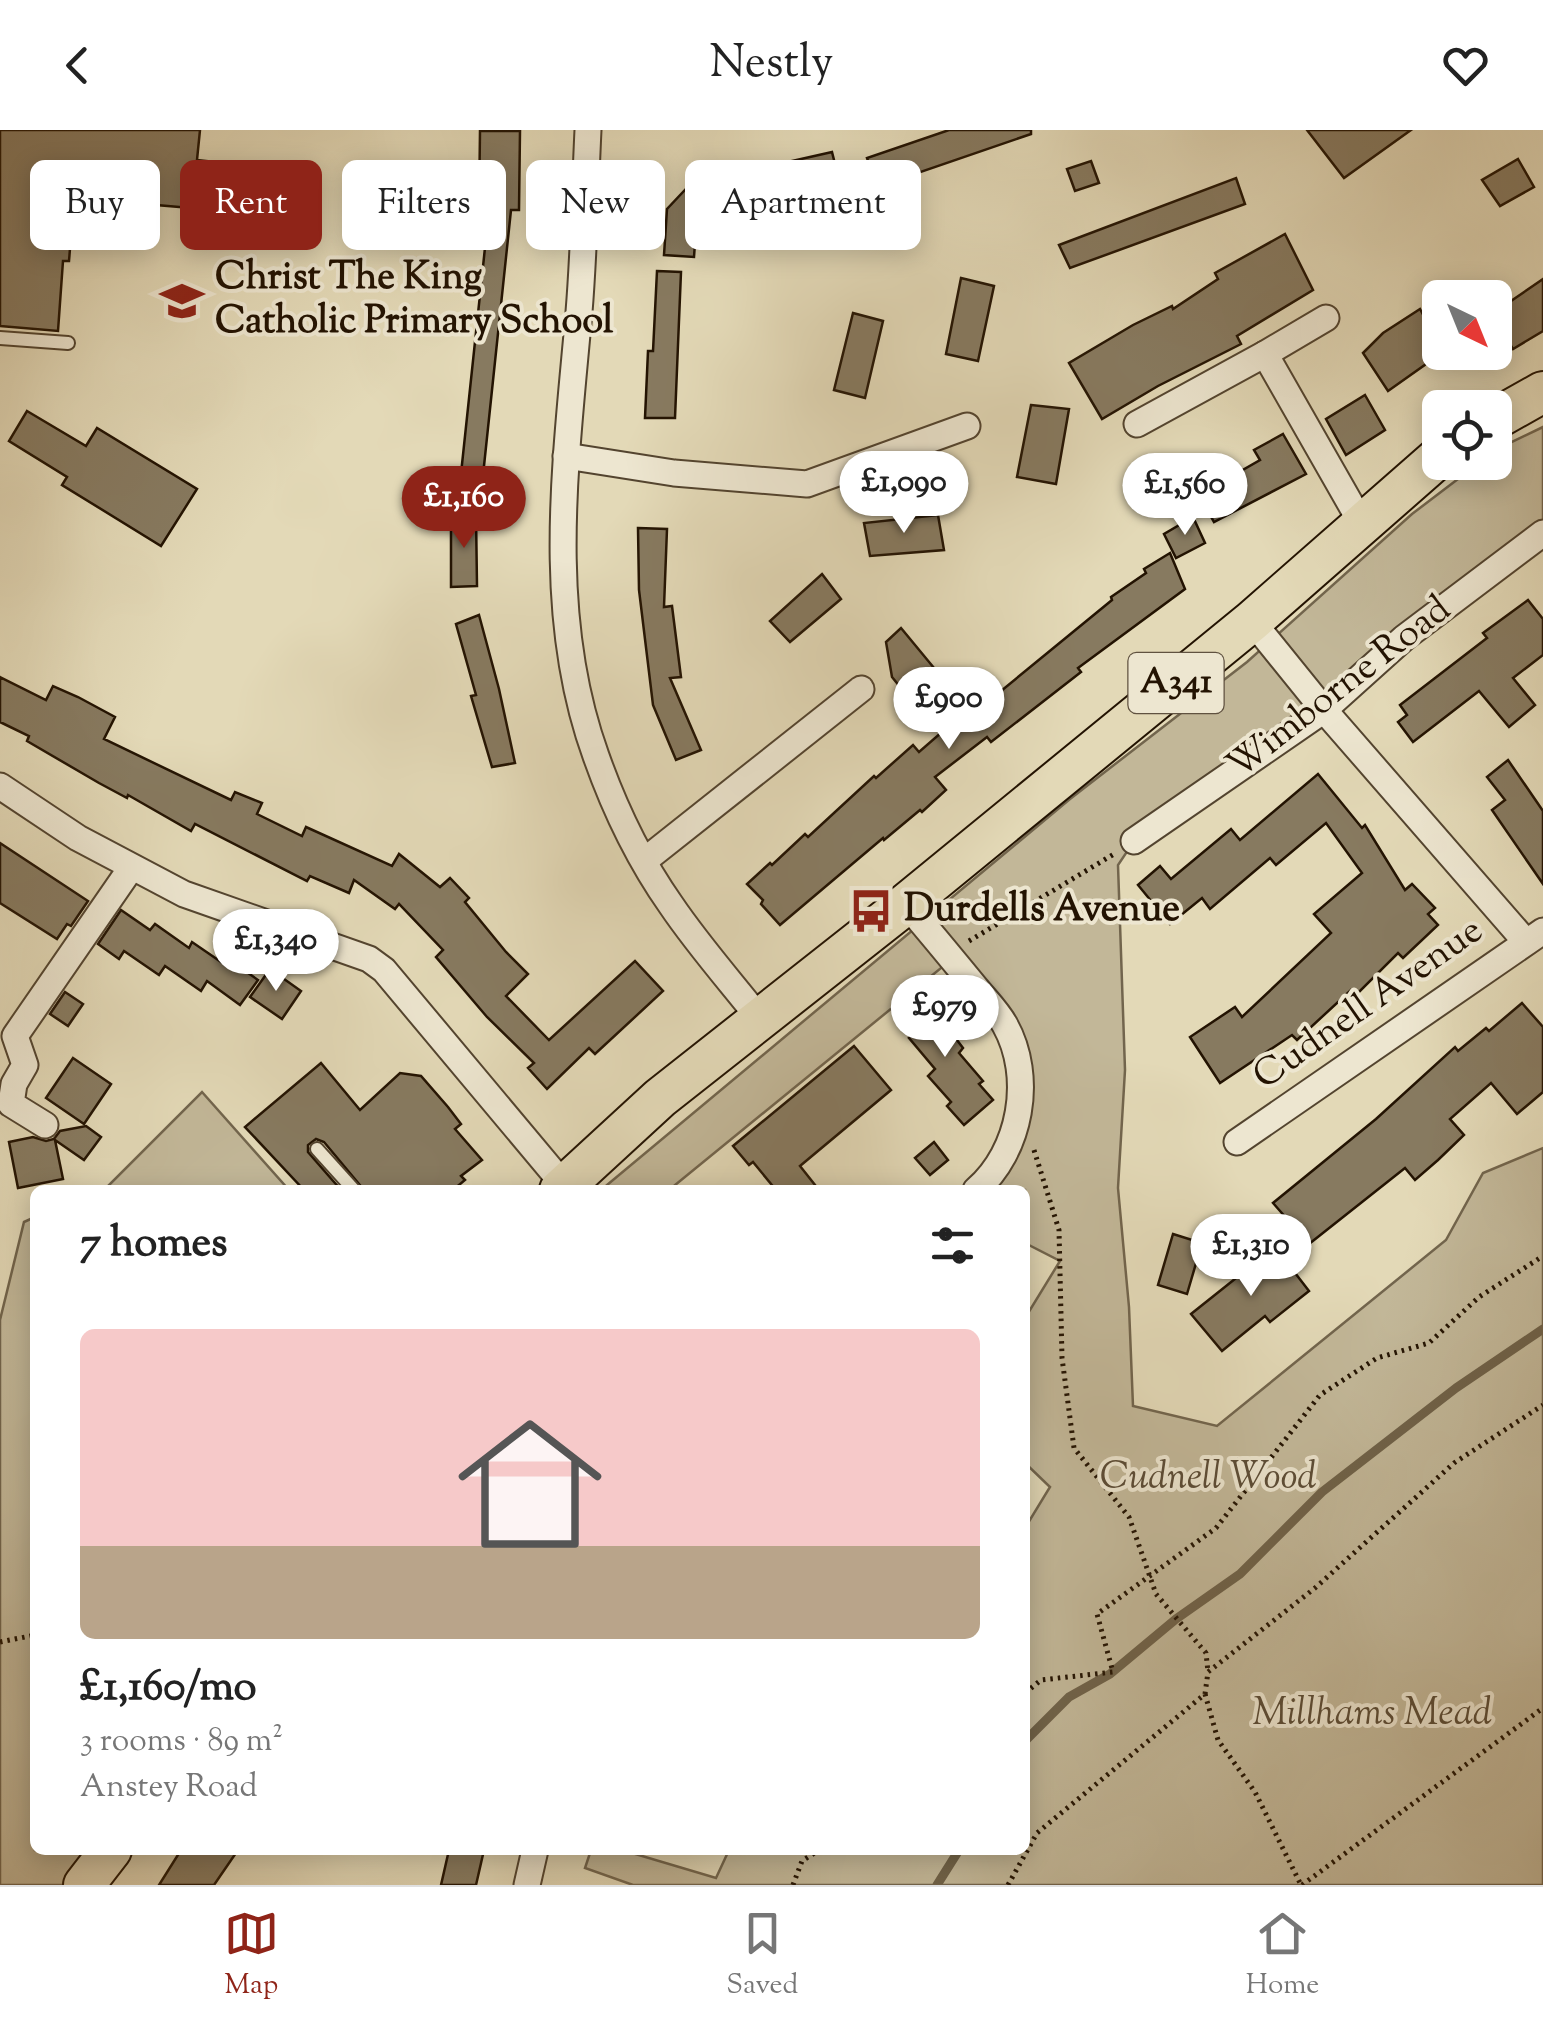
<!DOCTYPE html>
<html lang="en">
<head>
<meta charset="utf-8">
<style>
	body { margin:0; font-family:"Sorts Mill Goudy",serif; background:#f2f2f2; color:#222; height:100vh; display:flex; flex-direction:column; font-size:38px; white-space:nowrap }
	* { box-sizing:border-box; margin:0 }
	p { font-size:32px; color:#767676 }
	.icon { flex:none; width:55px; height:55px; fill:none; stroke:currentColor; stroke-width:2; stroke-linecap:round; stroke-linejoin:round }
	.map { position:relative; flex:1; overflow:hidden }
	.side { position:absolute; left:30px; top:1055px; width:1000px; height:670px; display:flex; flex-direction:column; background:#fff; border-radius:15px; box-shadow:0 5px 25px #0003 }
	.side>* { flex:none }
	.top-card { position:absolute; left:30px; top:30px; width:1000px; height:90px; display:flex; gap:20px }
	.needle { width:65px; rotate:137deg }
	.controls { position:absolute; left:1422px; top:150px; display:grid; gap:20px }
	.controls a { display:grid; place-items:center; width:90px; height:90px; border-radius:15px; background:#fff; box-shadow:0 5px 25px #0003; font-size:50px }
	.price { position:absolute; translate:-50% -85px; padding:0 22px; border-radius:35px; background:#fff; color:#222; font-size:32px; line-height:65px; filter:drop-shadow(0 2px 5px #0008) }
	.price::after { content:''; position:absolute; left:50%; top:60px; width:30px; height:22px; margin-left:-15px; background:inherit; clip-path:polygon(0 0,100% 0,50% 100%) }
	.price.current { background:#8f2418; color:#fff }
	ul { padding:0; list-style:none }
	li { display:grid; align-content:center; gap:20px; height:530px; padding:0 50px }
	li+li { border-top:2px solid #e0e0e0 }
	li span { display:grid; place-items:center; height:310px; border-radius:15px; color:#555 }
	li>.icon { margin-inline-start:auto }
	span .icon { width:180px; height:180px; fill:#fffc; stroke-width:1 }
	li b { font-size:42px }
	h2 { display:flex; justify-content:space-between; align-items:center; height:120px; padding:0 50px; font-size:42px }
	.tag { padding:0 35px; border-radius:15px; background:#fff; box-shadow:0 5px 25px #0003; font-size:35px; line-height:90px }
	.tag.current { background:#8f2418; color:#fff }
	header { display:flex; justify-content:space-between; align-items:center; height:130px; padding:0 50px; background:#fff; font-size:45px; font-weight:600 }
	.dock { display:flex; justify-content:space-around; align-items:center; height:140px; border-top:2px solid #e0e0e0; background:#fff; font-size:28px; color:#767676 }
	.dock a { display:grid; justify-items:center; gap:5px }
	.dock .current { color:#8f2418 }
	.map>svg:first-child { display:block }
	.green { fill:#c2b798; stroke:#72654d; stroke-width:2.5 }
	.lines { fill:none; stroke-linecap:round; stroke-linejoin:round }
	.stream { stroke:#6f6249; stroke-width:9 }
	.building { fill:#877a60; stroke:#231302; stroke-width:2.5 }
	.service-casing { stroke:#53442f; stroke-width:16 }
	.minor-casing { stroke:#53442f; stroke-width:29 }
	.primary-casing { stroke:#231302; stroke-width:44 }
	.path { stroke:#231302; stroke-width:5; stroke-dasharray:2.5 5; stroke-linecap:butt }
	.service { stroke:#ede6d0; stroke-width:12 }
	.minor { stroke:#ede6d0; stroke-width:25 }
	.primary { stroke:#e3d9b7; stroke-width:40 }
	.labels { text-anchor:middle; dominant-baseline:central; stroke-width:8; stroke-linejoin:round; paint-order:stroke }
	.shield { fill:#ede6d0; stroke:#605240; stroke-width:2.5 }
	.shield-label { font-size:35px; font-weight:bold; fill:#231302 }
	.poi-label { font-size:38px; font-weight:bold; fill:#231302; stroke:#ede6d0; text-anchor:start }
	.street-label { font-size:38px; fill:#231302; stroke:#ede6d0 }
	.park-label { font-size:38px; font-style:italic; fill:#5b4c36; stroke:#ede6d0 }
</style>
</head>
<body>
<header><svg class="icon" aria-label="back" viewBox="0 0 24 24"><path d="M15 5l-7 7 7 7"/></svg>Nestly<svg class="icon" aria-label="heart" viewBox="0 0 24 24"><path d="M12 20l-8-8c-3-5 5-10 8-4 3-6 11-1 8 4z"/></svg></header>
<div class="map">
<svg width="1543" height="1755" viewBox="0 0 1543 1755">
	<rect width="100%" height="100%" fill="#e3d9b7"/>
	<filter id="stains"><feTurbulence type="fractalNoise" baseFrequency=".002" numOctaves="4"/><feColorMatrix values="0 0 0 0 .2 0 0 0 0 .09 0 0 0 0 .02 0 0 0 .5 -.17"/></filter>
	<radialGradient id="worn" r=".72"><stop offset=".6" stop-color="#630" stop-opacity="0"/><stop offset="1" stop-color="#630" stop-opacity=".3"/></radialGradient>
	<g class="green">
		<path d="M 1543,297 L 1543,403 L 1134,711 L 1118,735 L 1125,940 L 1118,1058 L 1129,1177 L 1133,1276 L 1217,1296 L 1446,1110 L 1483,1043 L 1543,1018 L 1543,1755 L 633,1755 L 585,1738 L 591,1720 L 622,1720 L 716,1748 L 729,1720 L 1025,1720 L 1025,1398 L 1050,1357 L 1025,1333 L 1025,1188 L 1060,1131 L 1025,1113 L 1025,1060 L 976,1060 L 1003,1027 L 1016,923 L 952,829 L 669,1060 L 601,1060 L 1070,669 L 1247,532 L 1412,384 L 1479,333 L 1495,332 L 1495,320 Z"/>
		<path d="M 202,962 L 289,1060 L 104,1060 Z"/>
		<path d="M 35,1087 L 35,1720 L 111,1720 L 84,1755 L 0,1755 L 0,1190 L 24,1092 Z"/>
	</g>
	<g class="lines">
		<g class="stream">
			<path d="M 1025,1611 L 1069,1567 L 1110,1544 L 1176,1489 L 1240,1444 L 1322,1362 L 1456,1258 L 1543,1199"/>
			<path d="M 937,1755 L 959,1720"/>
		</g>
	</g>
	<g class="building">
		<path d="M 0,0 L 200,0 L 197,30 L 207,31 L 202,79 L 145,74 L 149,38 L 77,33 L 69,131 L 63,131 L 58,201 L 0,196 Z"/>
		<path d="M 949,0 L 1031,0 L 1031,4 L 877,57 L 867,28 Z"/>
		<path d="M 1307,0 L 1411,0 L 1344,48 Z"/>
		<path d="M 480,1 L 520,1 L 519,80 L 511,80 L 482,355 L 460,353 L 489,80 L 479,79 Z"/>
		<path d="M 832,22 L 840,54 L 777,69 L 770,36 Z"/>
		<path d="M 1518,29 L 1534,57 L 1500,76 L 1482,50 Z"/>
		<path d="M 1091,31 L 1099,53 L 1075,61 L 1067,39 Z"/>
		<path d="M 735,43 L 736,70 L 710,72 L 708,114 L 695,113 L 694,127 L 664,125 L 667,79 L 700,44 Z"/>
		<path d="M 1236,48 L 1245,74 L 1070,138 L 1059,115 Z"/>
		<path d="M 1285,104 L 1313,160 L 1237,206 L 1241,214 L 1158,256 L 1102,289 L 1069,233 L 1133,195 L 1172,176 L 1173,179 L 1218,149 L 1215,143 Z"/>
		<path d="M 657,141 L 681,142 L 675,288 L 645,288 L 648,221 L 653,221 Z"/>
		<path d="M 961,148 L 994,156 L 978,231 L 946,224 Z"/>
		<path d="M 1543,149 L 1543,201 L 1513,219 L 1495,191 L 1495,182 Z"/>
		<path d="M 1420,179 L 1443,222 L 1388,261 L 1363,223 L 1383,203 Z"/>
		<path d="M 853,183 L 883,191 L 865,268 L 834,260 Z"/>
		<path d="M 1365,265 L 1385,300 L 1346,325 L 1326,289 Z"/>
		<path d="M 1031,275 L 1069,279 L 1056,354 L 1017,347 Z"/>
		<path d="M 27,281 L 86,316 L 97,298 L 197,359 L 161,416 L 62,355 L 67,347 L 9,311 Z"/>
		<path d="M 1283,304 L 1306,344 L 1214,392 L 1199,365 L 1260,330 L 1254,320 Z"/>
		<path d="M 451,385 L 476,385 L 477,456 L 451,457 Z"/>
		<path d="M 938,385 L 944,420 L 870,426 L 864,393 Z"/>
		<path d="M 1193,387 L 1205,413 L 1176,428 L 1164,404 Z"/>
		<path d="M 638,398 L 667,399 L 664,477 L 672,476 L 681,547 L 670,548 L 701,620 L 676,630 L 653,575 L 639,460 Z"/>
		<path d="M 1170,423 L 1185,459 L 1078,538 L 1081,542 L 991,612 L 987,607 L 935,647 L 946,660 L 922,682 L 920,680 L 884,710 L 883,708 L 780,795 L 761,774 L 763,770 L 747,754 L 770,733 L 772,735 L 805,704 L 808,707 L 874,646 L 876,648 L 913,615 L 919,622 L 958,588 L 962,593 L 1112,470 L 1111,467 L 1146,443 L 1144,439 Z"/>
		<path d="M 822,444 L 841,469 L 790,512 L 770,491 Z"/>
		<path d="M 1528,470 L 1543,489 L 1543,525 L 1513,548 L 1535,575 L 1509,597 L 1479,561 L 1413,612 L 1398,592 L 1407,585 L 1400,575 L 1487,508 L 1483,503 Z"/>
		<path d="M 479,485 L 499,559 L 515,633 L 492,637 L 471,566 L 476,565 L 456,494 Z"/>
		<path d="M 901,498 L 939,544 L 909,568 L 892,547 L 886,512 Z"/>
		<path d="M 0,547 L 46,570 L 53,556 L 78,567 L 115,587 L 104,609 L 231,670 L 235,662 L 262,673 L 257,684 L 302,706 L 306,697 L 392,736 L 399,724 L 440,757 L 450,748 L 469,768 L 465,772 L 506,822 L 528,844 L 506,866 L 549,910 L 635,831 L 663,861 L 595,924 L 589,918 L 547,959 L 528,938 L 534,933 L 487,887 L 436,827 L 443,820 L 399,774 L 395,779 L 354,750 L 349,763 L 310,746 L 307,751 L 195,694 L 191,701 L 128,665 L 127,668 L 99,653 L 27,611 L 29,606 L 0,592 Z"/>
		<path d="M 1508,630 L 1543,681 L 1543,754 L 1492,680 L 1505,670 L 1487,647 Z"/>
		<path d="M 1318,644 L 1362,698 L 1365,695 L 1405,760 L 1412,754 L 1435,778 L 1428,784 L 1438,795 L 1403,828 L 1398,823 L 1356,865 L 1351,860 L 1297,910 L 1292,905 L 1220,953 L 1190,907 L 1235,877 L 1242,887 L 1331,803 L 1314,784 L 1362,743 L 1326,693 L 1276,735 L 1270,728 L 1210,779 L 1202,768 L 1170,794 L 1138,755 L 1160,736 L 1171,749 L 1231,699 L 1240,710 Z"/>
		<path d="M 0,713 L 88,771 L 71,796 L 67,794 L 57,809 L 0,773 Z"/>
		<path d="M 121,780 L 150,800 L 155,794 L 189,818 L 192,812 L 227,836 L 231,831 L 258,850 L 240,875 L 207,851 L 201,861 L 165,836 L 159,845 L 124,821 L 119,829 L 98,814 Z"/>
		<path d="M 270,839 L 301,861 L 282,889 L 250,867 Z"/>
		<path d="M 65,862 L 83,874 L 68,896 L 50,884 Z"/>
		<path d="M 922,864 L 963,918 L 959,923 L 983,951 L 979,954 L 993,970 L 964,995 L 947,976 L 951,972 L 928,946 L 935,939 L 909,908 L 912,906 L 896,887 Z"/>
		<path d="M 1522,873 L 1543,897 L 1543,962 L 1517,984 L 1491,953 L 1450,989 L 1464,1005 L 1438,1030 L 1415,1050 L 1405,1038 L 1309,1114 L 1273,1073 L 1376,989 L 1455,917 L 1458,921 L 1486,898 L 1489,901 Z"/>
		<path d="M 854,916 L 891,960 L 800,1036 L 819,1060 L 776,1060 L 753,1032 L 749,1035 L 733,1016 Z"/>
		<path d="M 73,928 L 111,954 L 84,994 L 46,968 Z"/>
		<path d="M 321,933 L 360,980 L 400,943 L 421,946 L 448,977 L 461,994 L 455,999 L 482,1030 L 461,1046 L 465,1050 L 453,1060 L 364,1060 L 324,1012 L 316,1009 L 308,1015 L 308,1022 L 341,1060 L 304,1060 L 245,997 Z"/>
		<path d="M 86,996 L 101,1007 L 84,1030 L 55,1010 L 63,1049 L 18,1058 L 9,1012 L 33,1007 L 46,1011 L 54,1009 L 60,1001 Z"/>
		<path d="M 934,1012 L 948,1030 L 930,1045 L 915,1028 Z"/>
		<path d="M 1173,1104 L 1202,1113 L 1187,1164 L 1158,1155 Z"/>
		<path d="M 1275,1117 L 1309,1161 L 1270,1192 L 1265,1186 L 1222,1221 L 1191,1184 Z"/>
		<path d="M 181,1720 L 238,1720 L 214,1755 L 159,1755 Z"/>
		<path d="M 449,1720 L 484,1720 L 476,1755 L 441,1755 Z"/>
	</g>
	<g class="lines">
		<g class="service-casing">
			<g id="service">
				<path d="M 0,208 L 68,213"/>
				<path d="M 317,1019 L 354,1060"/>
			</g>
		</g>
		<g class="minor-casing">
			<g id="minor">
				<path d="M 588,0 C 585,61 584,122 579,182 C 566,330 544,483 596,626 C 614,677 640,731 671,775 C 698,815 730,851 760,889"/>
				<path d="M 1326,188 L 1265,224 L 1362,394"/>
				<path d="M 1137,294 L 1265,224"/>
				<path d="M 566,326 L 674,343 L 807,354 L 967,296"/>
				<path d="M 1252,491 L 1324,580 L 1526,812"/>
				<path d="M 0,656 L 78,708 L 184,764 L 369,829 L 384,840 L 564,1055"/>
				<path d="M 1134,711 L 1324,580 L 1404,508 L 1543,403"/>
				<path d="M 644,731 L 861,559"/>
				<path d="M 906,774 C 930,802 953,830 976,858 C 986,870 998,882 1005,895 C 1034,947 1021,1021 976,1060"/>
				<path d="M 45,995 L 11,974 L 14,954 L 25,935 L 15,906 L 131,738"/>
				<path d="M 1237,1012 L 1543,801"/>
				<path d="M 527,1755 L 535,1720"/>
			</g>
		</g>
		<g class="primary-casing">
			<g id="primary">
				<path d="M 1495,289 L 1543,262"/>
				<path d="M 560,1060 L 660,968 L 906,774 L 1252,491 L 1440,326"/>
				<path d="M 84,1755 L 111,1720"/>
			</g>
		</g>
		<g class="path">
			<path d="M 969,811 L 1114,724"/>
			<path d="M 1034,1020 L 1059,1100 L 1062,1228 L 1074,1318 L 1129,1387 L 1156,1464 L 1206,1523 L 1208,1542"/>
			<path d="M 0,1512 L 35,1505"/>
			<path d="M 1025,1563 L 1041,1550 L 1113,1542 L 1097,1484 L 1216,1398 L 1320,1265 L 1377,1228 L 1429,1213 L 1479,1167 L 1543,1126"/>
			<path d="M 1205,1564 L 1218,1610 L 1255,1662 L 1301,1755"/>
			<path d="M 793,1755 L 802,1731 L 819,1720"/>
			<path d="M 1008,1755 L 1037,1703 L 1205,1564 L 1208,1542 L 1315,1458 L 1454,1333 L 1543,1275"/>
			<path d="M 1302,1755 L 1543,1578"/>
		</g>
		<use href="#service" class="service"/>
		<use href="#minor" class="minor"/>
		<use href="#primary" class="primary"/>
	</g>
	<defs>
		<g id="school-bare" transform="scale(3.45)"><path d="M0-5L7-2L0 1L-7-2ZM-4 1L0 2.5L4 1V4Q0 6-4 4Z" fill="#8f2418" stroke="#ede6d0" stroke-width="2.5" paint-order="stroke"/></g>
		<g id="bus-bare" transform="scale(3.45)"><path d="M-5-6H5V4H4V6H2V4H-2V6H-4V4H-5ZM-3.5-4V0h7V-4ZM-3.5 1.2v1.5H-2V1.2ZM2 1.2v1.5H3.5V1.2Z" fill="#8f2418" stroke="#ede6d0" stroke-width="2.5" paint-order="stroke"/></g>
	</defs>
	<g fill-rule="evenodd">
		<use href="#school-bare" x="182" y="171"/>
		<use href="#bus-bare" x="871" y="781"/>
	</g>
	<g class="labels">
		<rect class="shield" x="1128.5" y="523" width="95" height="60" rx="8"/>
		<g class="shield-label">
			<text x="1176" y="553">A341</text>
		</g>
		<g class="poi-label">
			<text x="215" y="149">Christ The King<tspan x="215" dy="44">Catholic Primary School</tspan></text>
			<text x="904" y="781">Durdells Avenue</text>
		</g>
		<g class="street-label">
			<text transform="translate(1340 559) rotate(-38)">Wimborne Road</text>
			<text transform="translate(1369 875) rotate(-35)">Cudnell Avenue</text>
		</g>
		<g class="park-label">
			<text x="1208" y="1349">Cudnell Wood</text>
			<text x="1372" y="1585">Millhams Mead</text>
		</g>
	</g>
	<rect width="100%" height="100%" filter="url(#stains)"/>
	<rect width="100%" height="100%" fill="url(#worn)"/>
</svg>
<div class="controls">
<a><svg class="needle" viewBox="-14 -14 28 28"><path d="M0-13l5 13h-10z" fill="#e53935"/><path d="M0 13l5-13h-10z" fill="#767676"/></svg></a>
<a><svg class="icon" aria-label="locate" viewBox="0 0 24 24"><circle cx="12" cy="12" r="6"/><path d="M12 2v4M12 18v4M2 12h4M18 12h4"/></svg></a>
</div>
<b class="price" style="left:904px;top:406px">£1,090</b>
<b class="price" style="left:1185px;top:408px">£1,560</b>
<b class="price current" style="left:464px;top:421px">£1,160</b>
<b class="price" style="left:949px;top:622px">£900</b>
<b class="price" style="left:276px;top:864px">£1,340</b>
<b class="price" style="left:945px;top:930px">£979</b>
<b class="price" style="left:1251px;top:1169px">£1,310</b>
<div class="top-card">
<a class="tag">Buy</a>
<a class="tag current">Rent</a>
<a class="tag">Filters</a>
<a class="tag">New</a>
<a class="tag">Apartment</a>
</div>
<section class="side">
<h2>7 homes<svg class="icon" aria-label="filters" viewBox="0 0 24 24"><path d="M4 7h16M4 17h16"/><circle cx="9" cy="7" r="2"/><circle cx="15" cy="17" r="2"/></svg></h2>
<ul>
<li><span style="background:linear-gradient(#f6c9c9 70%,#b9a48a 0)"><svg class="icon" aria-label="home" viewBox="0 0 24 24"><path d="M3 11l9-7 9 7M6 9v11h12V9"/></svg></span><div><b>£1,160/mo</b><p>3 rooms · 89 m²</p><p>Anstey Road</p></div></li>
</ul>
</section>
</div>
<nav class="dock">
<a class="current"><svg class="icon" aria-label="map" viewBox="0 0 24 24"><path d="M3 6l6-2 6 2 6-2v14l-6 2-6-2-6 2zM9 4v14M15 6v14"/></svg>Map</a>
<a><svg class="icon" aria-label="saved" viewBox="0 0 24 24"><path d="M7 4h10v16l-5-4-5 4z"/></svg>Saved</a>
<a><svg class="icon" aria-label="home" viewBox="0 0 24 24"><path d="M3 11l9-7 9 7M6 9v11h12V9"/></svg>Home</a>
</nav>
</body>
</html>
